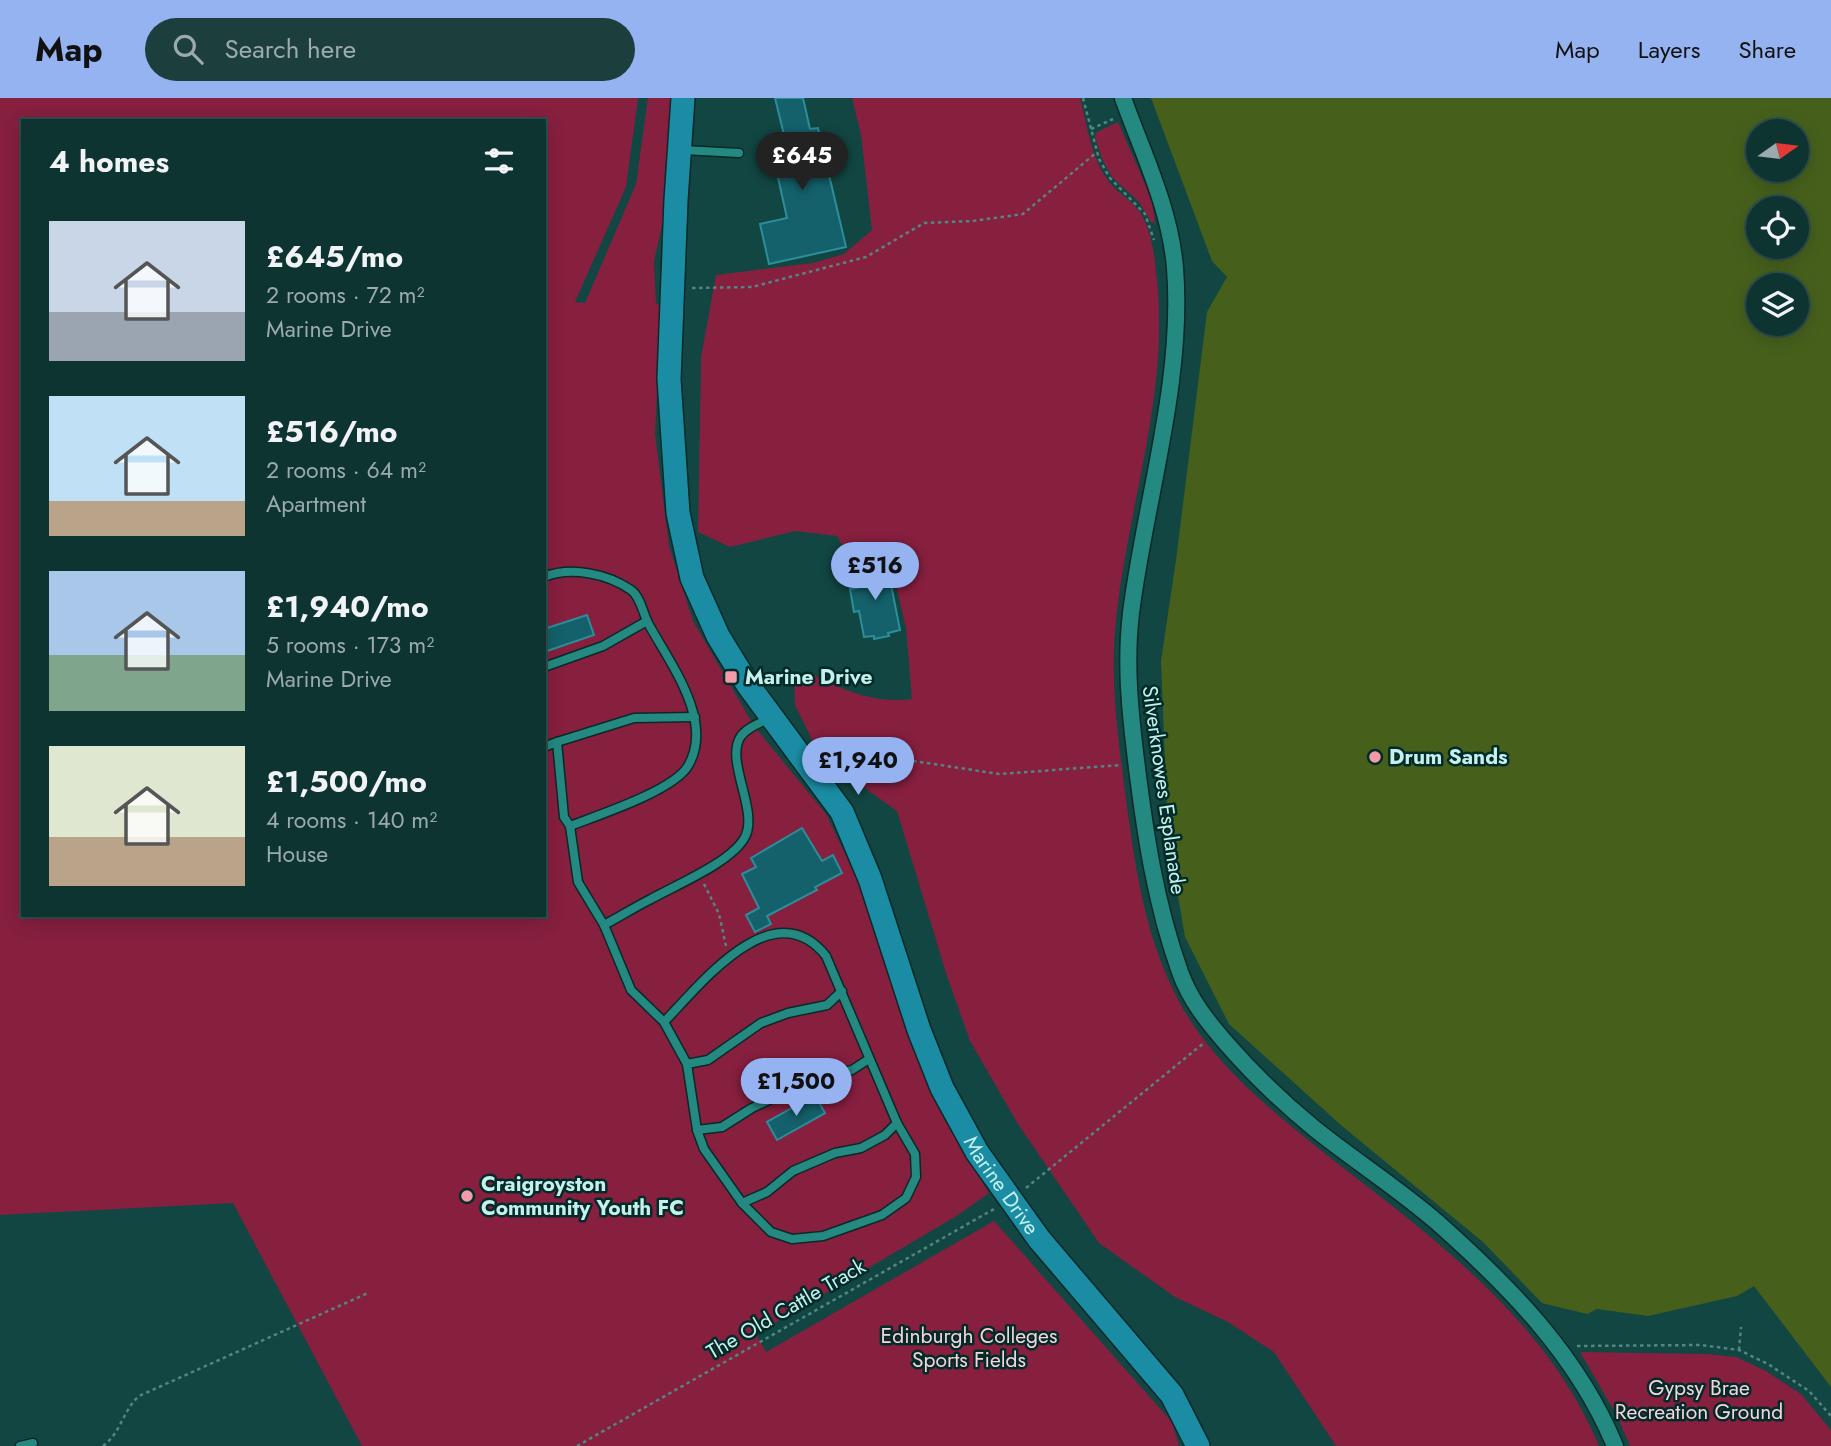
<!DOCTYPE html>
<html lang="en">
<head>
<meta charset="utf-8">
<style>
	body { margin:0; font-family:Jost,sans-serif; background:#1c3f3e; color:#f1f3f6; height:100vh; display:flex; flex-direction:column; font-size:26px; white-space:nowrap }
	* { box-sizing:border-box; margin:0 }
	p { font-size:23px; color:#9baaac }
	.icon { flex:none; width:38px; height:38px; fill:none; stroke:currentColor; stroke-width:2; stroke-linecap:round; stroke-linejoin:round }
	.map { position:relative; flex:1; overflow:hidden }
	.panel { position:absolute; left:21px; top:21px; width:525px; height:798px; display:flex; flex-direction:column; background:#0e3432; border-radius:0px; box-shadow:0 4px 18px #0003,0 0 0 2px #2e4f4d }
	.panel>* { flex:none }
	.needle { width:46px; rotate:76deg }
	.tools { position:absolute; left:1746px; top:21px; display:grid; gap:14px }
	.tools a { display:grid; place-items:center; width:63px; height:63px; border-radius:50%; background:#0e3432; box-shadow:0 4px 18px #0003,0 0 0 2px #2e4f4d; font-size:35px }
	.price { position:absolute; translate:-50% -60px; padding:0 16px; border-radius:24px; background:#95b2f1; color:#111; font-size:23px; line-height:46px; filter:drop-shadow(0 2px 4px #0008) }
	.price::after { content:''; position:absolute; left:50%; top:42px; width:21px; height:16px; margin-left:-10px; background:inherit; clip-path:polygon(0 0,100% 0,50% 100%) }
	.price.current { background:#222; color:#fff }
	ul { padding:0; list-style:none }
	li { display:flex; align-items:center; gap:21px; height:175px; padding:0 28px }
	li span { display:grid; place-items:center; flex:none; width:196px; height:140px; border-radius:0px; color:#555 }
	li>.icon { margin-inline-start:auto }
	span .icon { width:84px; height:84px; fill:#fffc; stroke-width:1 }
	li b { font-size:30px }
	h2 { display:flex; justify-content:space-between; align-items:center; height:84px; padding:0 28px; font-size:30px }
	header { display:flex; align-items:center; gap:42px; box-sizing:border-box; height:98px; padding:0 35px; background:#95b2f1; color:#111 }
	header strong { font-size:33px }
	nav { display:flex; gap:38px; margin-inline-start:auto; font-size:24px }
	.search { width:490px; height:63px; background:#1c3f3e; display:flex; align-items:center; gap:18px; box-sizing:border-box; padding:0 24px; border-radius:38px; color:#9baaac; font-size:26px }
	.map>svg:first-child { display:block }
	.green { fill:#871f3f; fill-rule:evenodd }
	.water { fill:#46601c; fill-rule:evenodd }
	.building { fill:#14616b; stroke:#2b8e9b; stroke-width:2 }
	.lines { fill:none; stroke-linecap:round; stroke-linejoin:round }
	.lane-casing { stroke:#0b2927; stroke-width:11 }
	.street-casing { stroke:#0b2927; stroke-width:19 }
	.secondary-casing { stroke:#0b2927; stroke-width:26 }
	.path { stroke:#548580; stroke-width:2.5; stroke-dasharray:3.5 3.5; stroke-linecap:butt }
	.lane { stroke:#248981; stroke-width:8 }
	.street { stroke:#248981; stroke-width:16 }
	.secondary { stroke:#1a8da4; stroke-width:23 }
	.poi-dot { fill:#f39aab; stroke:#002b28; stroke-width:2.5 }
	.labels { text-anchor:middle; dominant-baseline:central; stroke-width:5; stroke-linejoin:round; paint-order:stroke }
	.poi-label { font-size:21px; font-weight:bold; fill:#c5f0eb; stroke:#002b28; text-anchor:start }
	.street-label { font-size:21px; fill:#c5f0eb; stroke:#002b28 }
	.park-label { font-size:21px; fill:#f7d4da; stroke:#002b28 }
</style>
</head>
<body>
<header>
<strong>Map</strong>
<div class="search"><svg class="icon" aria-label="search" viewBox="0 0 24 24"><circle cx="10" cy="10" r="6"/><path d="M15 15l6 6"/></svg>Search here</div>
<nav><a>Map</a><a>Layers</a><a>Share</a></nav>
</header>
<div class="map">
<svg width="1831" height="1348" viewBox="0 0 1831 1348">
	<rect width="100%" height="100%" fill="#124642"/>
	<g class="green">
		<path d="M 0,0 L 638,0 L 626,89 L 575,204 L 585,205 L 636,86 L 648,0 L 674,0 L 665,114 L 654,163 L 656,206 L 661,207 L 655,336 L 669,448 L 693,523 L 754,628 L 826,716 L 860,787 L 908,938 L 944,1017 L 989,1095 L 955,1119 L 756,1236 L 766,1254 L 994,1123 L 1172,1324 L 1179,1348 L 362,1348 L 233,1105 L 0,1117 ZM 23,23 L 544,23 L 544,817 L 23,817 Z"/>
		<path d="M 852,0 L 1080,0 C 1087,27 1091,58 1107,81 C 1114,92 1126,99 1135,108 C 1150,124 1154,153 1156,174 C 1171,292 1128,406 1116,522 C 1110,577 1117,631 1124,686 C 1133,753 1141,821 1169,883 C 1202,960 1273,1014 1337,1065 C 1438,1143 1549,1226 1599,1348 L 1336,1348 L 1274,1254 L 1228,1224 L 1175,1199 L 1099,1145 L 1018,1026 L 970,943 L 946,875 L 897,713 L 820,658 L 795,607 L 794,583 L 812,576 C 844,593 876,606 912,601 L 906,530 L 888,454 L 851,463 L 837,438 L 795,433 L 730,449 L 698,434 L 701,259 L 716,177 L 813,165 L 844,156 L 872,132 L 861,37 Z"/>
		<path d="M 1118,24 L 1152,102 L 1155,125 L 1151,124 L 1139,104 L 1112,79 L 1102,61 L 1095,39 L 1097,34 Z"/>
		<path d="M 1580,1254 L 1707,1256 L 1736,1259 L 1766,1273 L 1801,1296 L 1831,1332 L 1831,1348 L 1630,1348 L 1617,1318 Z"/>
	</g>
	<path class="water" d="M 1151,0 L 1831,0 L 1831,1289 L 1754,1188 L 1737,1198 L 1648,1218 L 1597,1211 L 1587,1216 L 1542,1205 L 1483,1144 L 1342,1028 L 1229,926 L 1185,839 L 1168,738 L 1161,563 L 1176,462 L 1207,214 L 1227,179 L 1212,163 ZM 1759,33 L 1797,33 L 1797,72 L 1759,72 ZM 1759,110 L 1797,110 L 1797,149 L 1759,149 ZM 1759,187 L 1797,187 L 1797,226 L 1759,226 Z"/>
	<g class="building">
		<path d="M 775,0 L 803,0 L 810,31 L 818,30 L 846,149 L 769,166 L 760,126 L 787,120 L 772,53 L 787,49 Z"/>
		<path d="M 887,466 L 900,532 L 888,535 L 889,538 L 874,541 L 874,538 L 864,539 L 859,513 L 854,514 L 850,491 L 858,490 L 854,473 Z"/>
		<path d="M 587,517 L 594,537 L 544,554 L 544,531 Z"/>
		<path d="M 802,730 L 822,763 L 833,757 L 842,775 L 815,789 L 817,792 L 767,818 L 771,826 L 755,834 L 746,817 L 759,810 L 742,776 L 756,769 L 751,760 Z"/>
		<path d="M 815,997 L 825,1015 L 777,1042 L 767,1024 Z"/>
	</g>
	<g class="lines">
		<g class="lane-casing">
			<g id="lane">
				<path d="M 683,52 L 739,55"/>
				<path d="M 544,479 C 571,468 608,476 631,492 C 640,498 643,515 648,525 C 669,564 715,623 688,668 C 673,693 598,717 570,728"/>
				<path d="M 544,569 L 603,548 L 647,523"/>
				<path d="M 557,644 L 634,620 L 695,619"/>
				<path d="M 544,649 L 557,644 L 564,719 L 570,728 L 578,784 L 604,827 L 631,892 L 664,924 L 687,966 L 697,1032 L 704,1051 L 742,1105 L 771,1134 L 792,1141 L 823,1138 L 882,1117 L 906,1100 L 916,1079 L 915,1056 L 897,1025 L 826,858 C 773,792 701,886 664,924"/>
				<path d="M 604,827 C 619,819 635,809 651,801 C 676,787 732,764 745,739 C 759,712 724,662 741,638 C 747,630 759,625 768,621"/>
				<path d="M 687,966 L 708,962 L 761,925 L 788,915 L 827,907 L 842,893"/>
				<path d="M 697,1032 L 722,1029 L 752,1010 L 812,982 L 852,972 L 869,961"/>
				<path d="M 742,1105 L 767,1094 L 793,1073 L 835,1055 L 861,1050 L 885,1037 L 897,1025"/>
				<path d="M 20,1348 L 33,1345"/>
			</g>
		</g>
		<g class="street-casing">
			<path id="street" d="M 1123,0 C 1143,56 1170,110 1175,170 C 1184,284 1145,403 1131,515 C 1125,565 1130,613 1136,662 C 1145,735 1155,804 1180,874 C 1190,902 1207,923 1226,945 C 1253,976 1283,1005 1315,1031 C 1355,1063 1399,1091 1438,1125 C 1510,1189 1578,1258 1615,1348"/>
		</g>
		<g class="secondary-casing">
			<g id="secondary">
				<path id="s1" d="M 683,0 L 676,102 L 669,281 L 678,415 L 692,480 L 718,538 L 748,587 L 842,714 L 870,781 L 919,932 L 942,990 L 977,1054 L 1039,1141 L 1172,1297 L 1198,1348"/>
			</g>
		</g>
		<g class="path">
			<path d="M 1083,0 L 1099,61 L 1110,80 L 1145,116 L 1154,142"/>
			<path d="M 1091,31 L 1113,21"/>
			<path d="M 692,190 L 752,189 L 866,159 L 924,125 L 973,123 L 1023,116 L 1097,54"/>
			<path d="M 823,658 L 855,654 L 999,676 L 1122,667"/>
			<path d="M 704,786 L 719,816 L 726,848"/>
			<path d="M 1026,1090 L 1205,944"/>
			<path d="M 1577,1248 L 1701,1247 L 1739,1252 L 1768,1266 L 1809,1293 L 1831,1318"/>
			<path d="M 1739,1252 L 1741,1229"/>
			<path d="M 103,1348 C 121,1335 123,1312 139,1298 L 368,1195"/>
			<path d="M 577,1348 L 994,1111"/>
		</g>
		<use href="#lane" class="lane"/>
		<use href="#street" class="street"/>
		<use href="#secondary" class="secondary"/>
	</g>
	<g class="poi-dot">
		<rect x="724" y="572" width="14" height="14" rx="3.5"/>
		<circle cx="1375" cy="659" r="7"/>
		<circle cx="467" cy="1098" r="7"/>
	</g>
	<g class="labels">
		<g class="poi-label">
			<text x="745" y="579">Marine Drive</text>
			<text x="1389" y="659">Drum Sands</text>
			<text x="481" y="1086">Craigroyston<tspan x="481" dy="24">Community Youth FC</tspan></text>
		</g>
		<g class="street-label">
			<text transform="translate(1164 692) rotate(82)">Silverknowes Esplanade</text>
			<text stroke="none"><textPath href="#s1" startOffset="1169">Marine Drive</textPath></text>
			<text transform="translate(786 1211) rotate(-30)">The Old Cattle Track</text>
		</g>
		<g class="park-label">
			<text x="969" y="1238">Edinburgh Colleges<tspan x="969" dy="24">Sports Fields</tspan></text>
			<text x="1699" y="1290">Gypsy Brae<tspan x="1699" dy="24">Recreation Ground</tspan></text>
		</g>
	</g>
</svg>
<div class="tools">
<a><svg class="needle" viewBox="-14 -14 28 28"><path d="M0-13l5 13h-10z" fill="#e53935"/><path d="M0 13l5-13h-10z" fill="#9baaac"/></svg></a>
<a><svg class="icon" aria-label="locate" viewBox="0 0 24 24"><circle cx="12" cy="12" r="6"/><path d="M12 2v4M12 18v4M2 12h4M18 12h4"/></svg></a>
<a><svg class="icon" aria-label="layers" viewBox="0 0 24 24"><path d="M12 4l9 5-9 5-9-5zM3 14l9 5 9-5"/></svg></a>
</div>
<b class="price current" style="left:802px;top:94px">£645</b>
<b class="price" style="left:875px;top:504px">£516</b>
<b class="price" style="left:858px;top:699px">£1,940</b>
<b class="price" style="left:796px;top:1020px">£1,500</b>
<section class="panel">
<h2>4 homes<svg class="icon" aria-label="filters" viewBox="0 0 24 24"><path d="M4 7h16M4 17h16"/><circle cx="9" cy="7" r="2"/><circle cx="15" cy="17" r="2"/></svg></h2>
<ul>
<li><span style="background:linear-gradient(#c9d6e8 65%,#9aa5b1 0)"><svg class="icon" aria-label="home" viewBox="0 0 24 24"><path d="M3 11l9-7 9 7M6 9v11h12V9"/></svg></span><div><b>£645/mo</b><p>2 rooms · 72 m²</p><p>Marine Drive</p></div></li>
<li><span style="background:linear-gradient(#bfe0f5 75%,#b9a48a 0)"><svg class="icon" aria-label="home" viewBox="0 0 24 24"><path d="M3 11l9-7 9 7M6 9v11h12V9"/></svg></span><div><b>£516/mo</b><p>2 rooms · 64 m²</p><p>Apartment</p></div></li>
<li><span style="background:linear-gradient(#a9c7e8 60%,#7fa58c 0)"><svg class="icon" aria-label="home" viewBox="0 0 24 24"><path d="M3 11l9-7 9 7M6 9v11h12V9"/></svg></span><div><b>£1,940/mo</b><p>5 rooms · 173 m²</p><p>Marine Drive</p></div></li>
<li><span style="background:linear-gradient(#dfe7d0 65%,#b9a48a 0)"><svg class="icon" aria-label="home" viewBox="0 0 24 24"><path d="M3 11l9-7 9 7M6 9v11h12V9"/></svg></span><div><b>£1,500/mo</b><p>4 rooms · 140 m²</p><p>House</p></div></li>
</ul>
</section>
</div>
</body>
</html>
